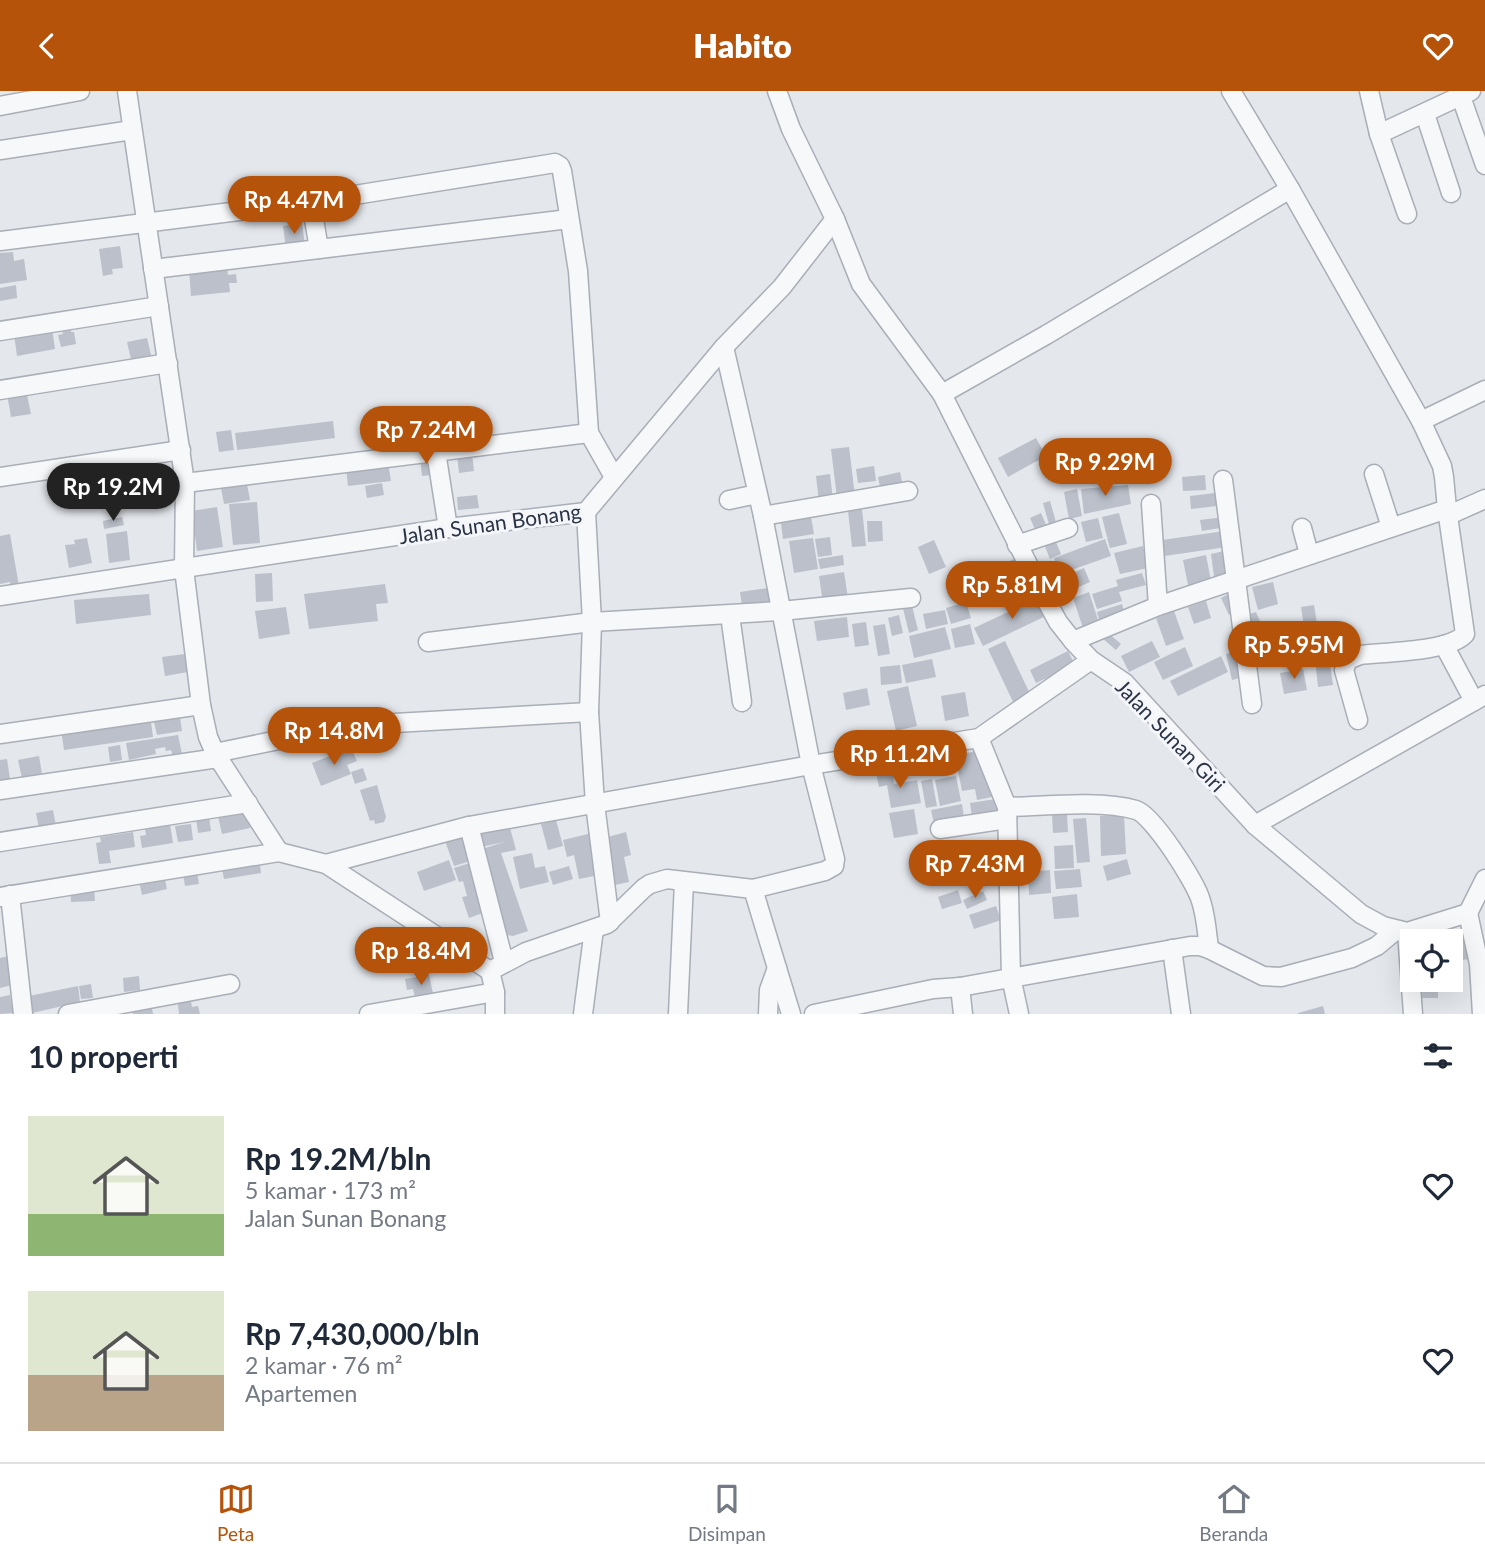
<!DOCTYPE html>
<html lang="id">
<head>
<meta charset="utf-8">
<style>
	body { margin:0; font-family:Lato,sans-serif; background:#f2f2f3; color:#1f2937; height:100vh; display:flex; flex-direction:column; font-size:26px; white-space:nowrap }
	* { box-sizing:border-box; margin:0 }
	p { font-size:23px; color:#747a83 }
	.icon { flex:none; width:38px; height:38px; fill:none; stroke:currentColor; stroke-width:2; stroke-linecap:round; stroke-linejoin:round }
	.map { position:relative; height:923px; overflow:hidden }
	.details { display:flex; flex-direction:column; background:#fff; flex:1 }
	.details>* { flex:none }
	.fabs { position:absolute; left:1400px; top:838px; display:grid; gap:14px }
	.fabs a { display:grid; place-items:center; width:63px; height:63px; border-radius:0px; background:#fff; box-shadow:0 7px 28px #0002; font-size:35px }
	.price { position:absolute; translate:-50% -60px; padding:0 16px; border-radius:24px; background:#b45309; color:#fff; font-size:23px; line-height:46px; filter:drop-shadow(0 2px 4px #0008) }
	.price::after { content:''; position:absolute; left:50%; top:42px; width:21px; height:16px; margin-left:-10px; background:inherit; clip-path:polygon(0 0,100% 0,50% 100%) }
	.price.on { background:#222; color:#fff }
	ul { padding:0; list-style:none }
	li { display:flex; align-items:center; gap:21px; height:175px; padding:0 28px }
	li span { display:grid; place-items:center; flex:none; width:196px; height:140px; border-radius:0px; color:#555 }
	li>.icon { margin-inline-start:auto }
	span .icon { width:84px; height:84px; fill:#fffc; stroke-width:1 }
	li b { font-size:30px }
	h2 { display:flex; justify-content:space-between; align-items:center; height:84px; padding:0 28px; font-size:30px }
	header { display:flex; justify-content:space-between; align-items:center; height:91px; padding:0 28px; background:#b45309; color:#fff; font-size:32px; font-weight:800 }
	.dock { display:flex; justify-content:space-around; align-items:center; height:98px; border-top:2px solid #e0e1e3; background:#fff; font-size:19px; color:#747a83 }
	.dock a { display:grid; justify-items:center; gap:4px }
	.dock .on { color:#b45309 }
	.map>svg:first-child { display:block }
	.building { fill:#bbc0ca }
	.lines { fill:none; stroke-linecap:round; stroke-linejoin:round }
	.minor-casing { stroke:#a9aeb7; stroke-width:21 }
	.minor { stroke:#f7f8fa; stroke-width:18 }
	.labels { text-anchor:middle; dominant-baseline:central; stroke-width:6; stroke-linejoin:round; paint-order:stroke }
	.street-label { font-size:21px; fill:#2b3445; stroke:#f4f6f9 }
</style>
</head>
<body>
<header><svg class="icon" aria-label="back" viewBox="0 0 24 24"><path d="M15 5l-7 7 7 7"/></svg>Habito<svg class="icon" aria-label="heart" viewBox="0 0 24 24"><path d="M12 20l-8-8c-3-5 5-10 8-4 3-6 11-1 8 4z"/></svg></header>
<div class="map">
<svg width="1485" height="923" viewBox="0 0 1485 923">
	<rect width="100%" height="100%" fill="#e4e7ec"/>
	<g class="building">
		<path d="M 302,132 L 305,154 L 286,157 L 283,135 Z"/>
		<path d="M 120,155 L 123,177 L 112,178 L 113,183 L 103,185 L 99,158 Z"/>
		<path d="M 13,161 L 14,170 L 24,168 L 27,189 L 0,193 L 0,162 Z"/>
		<path d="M 227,176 L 228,184 L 236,183 L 237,192 L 229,192 L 230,201 L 191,205 L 189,179 Z"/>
		<path d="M 16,194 L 17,207 L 0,210 L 0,197 Z"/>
		<path d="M 70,234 L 71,241 L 74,241 L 76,253 L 61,256 L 58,244 L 63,243 L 62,236 Z"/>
		<path d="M 52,237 L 55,258 L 17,265 L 14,243 Z"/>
		<path d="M 147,247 L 152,268 L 132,273 L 127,251 Z"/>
		<path d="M 26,299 L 31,323 L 11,326 L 7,303 Z"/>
		<path d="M 333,330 L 335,347 L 237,359 L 235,342 Z"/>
		<path d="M 424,335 L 426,349 L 406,352 L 407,357 L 393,359 L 390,341 Z"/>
		<path d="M 445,337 L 448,353 L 435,356 L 432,339 Z"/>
		<path d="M 231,339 L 234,359 L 219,361 L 216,341 Z"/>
		<path d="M 1036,347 L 1046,365 L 1008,386 L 998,367 Z"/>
		<path d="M 849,356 L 855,405 L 837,407 L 831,358 Z"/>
		<path d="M 472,362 L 474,380 L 459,382 L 457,364 Z"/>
		<path d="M 430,365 L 432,384 L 422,385 L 420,366 Z"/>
		<path d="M 388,372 L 391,390 L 348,395 L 346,377 Z"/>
		<path d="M 874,375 L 876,390 L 858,392 L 856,378 Z"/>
		<path d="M 900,381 L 903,396 L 881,401 L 878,386 Z"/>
		<path d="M 830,383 L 833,409 L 819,411 L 816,385 Z"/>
		<path d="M 1205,384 L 1206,399 L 1183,400 L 1182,386 Z"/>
		<path d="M 382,392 L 384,404 L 367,407 L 365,395 Z"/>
		<path d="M 247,393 L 250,409 L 224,413 L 221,397 Z"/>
		<path d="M 1128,394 L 1131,413 L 1084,423 L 1081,398 Z"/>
		<path d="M 1077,398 L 1082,425 L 1069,428 L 1064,401 Z"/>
		<path d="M 1215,402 L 1217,415 L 1191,418 L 1190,405 Z"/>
		<path d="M 477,404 L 479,417 L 458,419 L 457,406 Z"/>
		<path d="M 1050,410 L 1057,435 L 1050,437 L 1043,412 Z"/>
		<path d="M 257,411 L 260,452 L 233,454 L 229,413 Z"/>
		<path d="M 217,416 L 223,456 L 197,460 L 192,420 Z"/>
		<path d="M 862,418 L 866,455 L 852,456 L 848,420 Z"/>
		<path d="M 810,420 L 814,443 L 783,448 L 780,425 Z"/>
		<path d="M 1041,422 L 1047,436 L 1036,441 L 1030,427 Z"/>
		<path d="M 1119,422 L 1127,453 L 1110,457 L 1107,447 L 1109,446 L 1107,446 L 1102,426 Z"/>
		<path d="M 122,426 L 124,434 L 104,438 L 103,430 Z"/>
		<path d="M 1224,426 L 1226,436 L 1202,440 L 1200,429 Z"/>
		<path d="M 1098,427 L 1103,447 L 1086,451 L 1081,431 Z"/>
		<path d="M 867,430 L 882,430 L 883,450 L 868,451 Z"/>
		<path d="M 127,440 L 130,469 L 109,472 L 106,443 Z"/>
		<path d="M 1225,440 L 1227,456 L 1164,465 L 1162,449 Z"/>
		<path d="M 10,443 L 19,495 L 11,497 L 10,491 L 0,493 L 0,445 Z"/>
		<path d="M 1053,444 L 1061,463 L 1050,468 L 1042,448 Z"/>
		<path d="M 830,446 L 832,464 L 818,466 L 815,448 Z"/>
		<path d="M 87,447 L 92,472 L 69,477 L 65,454 L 75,453 L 74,449 Z"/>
		<path d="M 813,447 L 818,478 L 794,482 L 789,450 Z"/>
		<path d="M 1105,448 L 1111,465 L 1060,483 L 1054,467 Z"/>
		<path d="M 934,449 L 946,476 L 929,483 L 918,456 Z"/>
		<path d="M 1143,455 L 1148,477 L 1120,483 L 1114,462 Z"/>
		<path d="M 1224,460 L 1228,484 L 1214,486 L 1211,463 Z"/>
		<path d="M 843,464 L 844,474 L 820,478 L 818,468 Z"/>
		<path d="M 1206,464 L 1211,490 L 1188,494 L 1183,469 Z"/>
		<path d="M 1020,465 L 1028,481 L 1004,492 L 997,476 Z"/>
		<path d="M 1084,477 L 1090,491 L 1067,501 L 1061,487 Z"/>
		<path d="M 844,481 L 848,507 L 823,512 L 819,485 Z"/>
		<path d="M 272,482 L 273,510 L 256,511 L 255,483 Z"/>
		<path d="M 993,482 L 1002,500 L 989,506 L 980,488 Z"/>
		<path d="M 1142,482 L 1146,494 L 1119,501 L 1122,510 L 1097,518 L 1092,503 L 1118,495 L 1116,489 Z"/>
		<path d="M 1028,489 L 1036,506 L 1010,518 L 1002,501 Z"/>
		<path d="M 1273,491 L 1278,513 L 1258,519 L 1252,496 Z"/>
		<path d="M 385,493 L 388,512 L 376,513 L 378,530 L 309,538 L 304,503 Z"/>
		<path d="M 768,497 L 770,512 L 742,515 L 740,501 Z"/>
		<path d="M 1089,501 L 1099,532 L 1083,537 L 1073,507 Z"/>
		<path d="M 1230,502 L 1238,520 L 1229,524 L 1221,507 Z"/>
		<path d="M 149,503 L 151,524 L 76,533 L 74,509 Z"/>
		<path d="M 1042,505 L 1050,523 L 983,555 L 974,537 Z"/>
		<path d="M 1206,510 L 1211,527 L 1194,533 L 1188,516 Z"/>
		<path d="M 911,511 L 918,539 L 909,542 L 902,513 Z"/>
		<path d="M 966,511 L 971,527 L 951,533 L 946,517 Z"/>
		<path d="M 1122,513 L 1125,524 L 1100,532 L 1097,521 Z"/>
		<path d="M 1314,514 L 1318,539 L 1305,541 L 1301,516 Z"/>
		<path d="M 286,516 L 290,543 L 259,548 L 255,520 Z"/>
		<path d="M 945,519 L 948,533 L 926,538 L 923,523 Z"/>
		<path d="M 1174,520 L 1184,548 L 1166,555 L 1156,527 Z"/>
		<path d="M 1256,521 L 1265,542 L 1257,545 L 1247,524 Z"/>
		<path d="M 899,524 L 903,542 L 892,545 L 888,527 Z"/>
		<path d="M 847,526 L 849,546 L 817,550 L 814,530 Z"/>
		<path d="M 866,531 L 869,554 L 855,556 L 852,533 Z"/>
		<path d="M 885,533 L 890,563 L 878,565 L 873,535 Z"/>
		<path d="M 970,533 L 975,553 L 955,557 L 951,538 Z"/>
		<path d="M 945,536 L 951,558 L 914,567 L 909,545 Z"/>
		<path d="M 1107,541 L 1121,553 L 1116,559 L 1102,547 Z"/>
		<path d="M 1289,546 L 1291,565 L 1266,568 L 1264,550 Z"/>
		<path d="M 1005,550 L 1032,607 L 1015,615 L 988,558 Z"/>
		<path d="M 1152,550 L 1160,566 L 1129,581 L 1121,565 Z"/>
		<path d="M 1185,556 L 1193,575 L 1163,589 L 1154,571 Z"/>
		<path d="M 1241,559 L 1247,585 L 1232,589 L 1226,563 Z"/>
		<path d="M 1068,560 L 1075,574 L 1036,592 L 1030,579 Z"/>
		<path d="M 185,563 L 188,581 L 165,585 L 162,566 Z"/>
		<path d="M 1221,565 L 1228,581 L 1178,605 L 1170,590 Z"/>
		<path d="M 1329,567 L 1333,594 L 1318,596 L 1315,568 Z"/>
		<path d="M 932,568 L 936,586 L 906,592 L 902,574 Z"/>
		<path d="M 900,574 L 902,592 L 881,594 L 880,576 Z"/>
		<path d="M 1303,578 L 1307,599 L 1284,603 L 1280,582 Z"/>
		<path d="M 908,595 L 917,635 L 896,640 L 887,600 Z"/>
		<path d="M 867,597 L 870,614 L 846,619 L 843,602 Z"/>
		<path d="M 965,601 L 969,625 L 945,630 L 941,605 Z"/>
		<path d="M 150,624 L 153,646 L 64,659 L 61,638 Z"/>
		<path d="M 180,626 L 182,640 L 157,644 L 154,631 Z"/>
		<path d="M 178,644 L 182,663 L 173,665 L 171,659 L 166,660 L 165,656 L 155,658 L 156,663 L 129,669 L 126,652 Z"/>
		<path d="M 965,651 L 967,662 L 983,659 L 992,706 L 977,709 L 975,698 L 962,700 L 953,654 Z"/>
		<path d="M 120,654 L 122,669 L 110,671 L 108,656 Z"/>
		<path d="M 351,657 L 357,670 L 347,674 L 351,683 L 321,695 L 312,672 Z"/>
		<path d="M 952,660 L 954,675 L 936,679 L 933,663 Z"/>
		<path d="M 894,663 L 897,674 L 878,678 L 876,667 Z"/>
		<path d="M 39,665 L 42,683 L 22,687 L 18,669 Z"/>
		<path d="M 7,668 L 10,688 L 0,689 L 0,669 Z"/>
		<path d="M 363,677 L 367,689 L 355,693 L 351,681 Z"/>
		<path d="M 892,679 L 894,693 L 917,689 L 921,712 L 891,717 L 887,694 L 879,696 L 876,682 Z"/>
		<path d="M 956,685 L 961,710 L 940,715 L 935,689 Z"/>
		<path d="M 932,688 L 937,715 L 926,717 L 921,690 Z"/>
		<path d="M 377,694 L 386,726 L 384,731 L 375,733 L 374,729 L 370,730 L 360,699 Z"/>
		<path d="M 996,708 L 998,722 L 972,726 L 970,712 Z"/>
		<path d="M 962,713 L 964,727 L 934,733 L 931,719 Z"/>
		<path d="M 914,718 L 918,743 L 894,747 L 889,722 Z"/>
		<path d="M 53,719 L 57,740 L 40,743 L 36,722 Z"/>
		<path d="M 246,719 L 250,737 L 222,743 L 218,725 Z"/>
		<path d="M 1067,723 L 1068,741 L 1053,742 L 1052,724 Z"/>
		<path d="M 1124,724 L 1126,763 L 1101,765 L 1100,725 Z"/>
		<path d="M 209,726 L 211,740 L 198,742 L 196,728 Z"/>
		<path d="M 1086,727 L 1090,771 L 1077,772 L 1073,728 Z"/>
		<path d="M 556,729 L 563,755 L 548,759 L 541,733 Z"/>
		<path d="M 170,733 L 173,752 L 142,757 L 140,745 L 146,744 L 145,738 Z"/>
		<path d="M 191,733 L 193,749 L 178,751 L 175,735 Z"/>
		<path d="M 509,733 L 516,759 L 501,762 L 528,840 L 513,845 L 499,843 L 491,819 L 469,827 L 462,806 L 467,805 L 463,790 L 459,791 L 454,777 L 473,771 L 479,759 L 504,751 L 481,756 L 477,739 Z"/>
		<path d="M 133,741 L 135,756 L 109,760 L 111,772 L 99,773 L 96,752 L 101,751 L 100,746 Z"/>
		<path d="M 466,741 L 474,769 L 454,775 L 444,747 Z"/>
		<path d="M 626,741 L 631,764 L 624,766 L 629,791 L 615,794 L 604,747 Z"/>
		<path d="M 592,742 L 599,784 L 579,788 L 574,764 L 567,766 L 563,749 Z"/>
		<path d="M 1073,754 L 1074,777 L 1055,778 L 1054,755 Z"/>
		<path d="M 532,762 L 535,777 L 545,775 L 549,791 L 520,798 L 513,766 Z"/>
		<path d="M 993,763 L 998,783 L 971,789 L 966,769 Z"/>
		<path d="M 259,766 L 261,782 L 224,788 L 221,772 Z"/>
		<path d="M 1127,768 L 1131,783 L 1107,790 L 1103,775 Z"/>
		<path d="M 449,769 L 456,789 L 424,800 L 417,781 Z"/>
		<path d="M 963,771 L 969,789 L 952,794 L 946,776 Z"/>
		<path d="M 569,775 L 573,788 L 553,794 L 549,781 Z"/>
		<path d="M 1080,778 L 1082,796 L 1056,798 L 1054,780 Z"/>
		<path d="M 163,779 L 167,798 L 142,804 L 138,785 Z"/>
		<path d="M 1050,779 L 1051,802 L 1029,804 L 1028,781 Z"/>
		<path d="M 197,780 L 199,793 L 185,795 L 183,783 Z"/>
		<path d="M 94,795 L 95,810 L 71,811 L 70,796 Z"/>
		<path d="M 958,799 L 962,812 L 942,818 L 938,806 Z"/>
		<path d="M 983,800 L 987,809 L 967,818 L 963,809 Z"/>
		<path d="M 1077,803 L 1079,826 L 1054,828 L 1052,806 Z"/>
		<path d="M 996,815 L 1001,829 L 974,838 L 969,824 Z"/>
		<path d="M 1472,848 L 1472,868 L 1459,869 L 1458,849 Z"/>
		<path d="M 9,865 L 16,893 L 0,897 L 0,867 Z"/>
		<path d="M 429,884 L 434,907 L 416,910 L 413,898 L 407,899 L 405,888 Z"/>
		<path d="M 139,885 L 140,899 L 124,901 L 123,887 Z"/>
		<path d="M 1418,889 L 1438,889 L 1438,907 L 1419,907 Z"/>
		<path d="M 91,893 L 93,907 L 81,908 L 79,895 Z"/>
		<path d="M 78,895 L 80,911 L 32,922 L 29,905 Z"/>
		<path d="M 10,904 L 13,922 L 0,923 L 0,906 Z"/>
		<path d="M 191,910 L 192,916 L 198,915 L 200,923 L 179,923 L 178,913 Z"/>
		<path d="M 1323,915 L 1325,923 L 1298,923 L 1298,922 Z"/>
		<path d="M 152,917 L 153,923 L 133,923 L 132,919 Z"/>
	</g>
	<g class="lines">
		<g class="minor-casing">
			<g id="minor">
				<path d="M 127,0 L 185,392 L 184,478 L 201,614 L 208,646 L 215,662 L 279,761"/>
				<path d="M 1231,0 L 1290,98 L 1421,330"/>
				<path d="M 1369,0 L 1379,43"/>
				<path d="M 1459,0 L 1485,74"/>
				<path d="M 0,15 L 80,0"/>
				<path d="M 1425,23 L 1451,102"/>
				<path d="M 0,59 L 132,39"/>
				<path d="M 1407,123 L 1379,43 L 1471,0"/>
				<path d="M 835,128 L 861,193 L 942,303 L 1045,507 L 1058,531 L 1073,550 L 1091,569 L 1125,592 L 1255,734 L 1361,823 L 1383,835 L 1407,841 L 1468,822 L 1485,788"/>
				<path d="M 0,150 L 311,111"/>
				<path d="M 319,158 L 569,128"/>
				<path d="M 153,178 L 319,158 L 311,111 L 555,72 L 560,75 L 562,80 L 578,180 L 589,342 L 614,386"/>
				<path d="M 0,240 L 159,215"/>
				<path d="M 724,256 L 763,425 L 811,674 L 835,768 L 834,775 L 825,780 L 753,798"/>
				<path d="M 0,299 L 168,272"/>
				<path d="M 942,303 L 1046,244 L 1290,98"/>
				<path d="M 436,361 L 448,437"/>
				<path d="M 1374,383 L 1391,436"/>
				<path d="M 0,386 L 181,359"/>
				<path d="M 1223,389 L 1252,613"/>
				<path d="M 185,392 L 589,342"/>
				<path d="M 729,409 L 757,403"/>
				<path d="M 1151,413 L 1158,515"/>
				<path d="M 586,421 L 592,531 L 589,621 L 595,713 L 610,831"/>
				<path d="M 1449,424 L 1485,408"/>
				<path d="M 763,425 L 908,400"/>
				<path d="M 1302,437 L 1309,463"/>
				<path d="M 1017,454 L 1068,437"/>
				<path d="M 0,505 L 448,437 L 586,421 L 724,256 L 782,196 L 835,128 L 791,38 L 777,0"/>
				<path d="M 730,524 L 742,611"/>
				<path d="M 1073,550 L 1158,515 L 1447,418"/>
				<path d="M 428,551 L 592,531 L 781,520 L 911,507"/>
				<path d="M 1444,554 L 1474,610"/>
				<path d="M 1358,629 L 1344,579 L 1348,569 L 1360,564 C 1385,561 1449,561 1465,543 L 1447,418 L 1444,386 L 1442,375 L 1421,330 L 1485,299"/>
				<path d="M 0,643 L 201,614"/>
				<path d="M 979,647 L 1007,716 L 1011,886 L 1019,923"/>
				<path d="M 215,662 L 332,638 L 377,633 L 589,621"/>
				<path d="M 0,699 L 218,667"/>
				<path d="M 1007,716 C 1044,715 1101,709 1136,719 C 1153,724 1196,792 1201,810 C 1206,825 1207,842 1209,858"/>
				<path d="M 1255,734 L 1485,604"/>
				<path d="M 469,735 L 504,871"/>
				<path d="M 940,738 L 1007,728"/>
				<path d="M 0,751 L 248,712"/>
				<path d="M 326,773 L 469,735 L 811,674 L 979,647 L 1091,569"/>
				<path d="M 10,804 L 23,923"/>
				<path d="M 0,806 L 279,761 L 326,773 L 490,880"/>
				<path d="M 1468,822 L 1479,873 L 1482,923"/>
				<path d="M 1407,841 L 1413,923"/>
				<path d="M 1172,858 L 1181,923"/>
				<path d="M 960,896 L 963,923"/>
				<path d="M 68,923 L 230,893"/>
				<path d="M 369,923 L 495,901"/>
				<path d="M 495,923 L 495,901 L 490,880 L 526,861 L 607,833 L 644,797 L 650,793 L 667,788 L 753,798 L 791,923"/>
				<path d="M 583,923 L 594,838"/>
				<path d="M 678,923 L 684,791"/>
				<path d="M 768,923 L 769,899 L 777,877"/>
				<path d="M 814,923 L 933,898 L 960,896 L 1190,855 L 1200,855 L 1209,858 L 1263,885 L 1281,886 L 1352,867 L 1377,855 L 1395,840"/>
			</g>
		</g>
		<use href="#minor" class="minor"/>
	</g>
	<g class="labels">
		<g class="street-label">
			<text transform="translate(490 432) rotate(-8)">Jalan Sunan Bonang</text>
			<text transform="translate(1171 644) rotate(46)">Jalan Sunan Giri</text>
		</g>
	</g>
</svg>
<div class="fabs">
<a><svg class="icon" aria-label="locate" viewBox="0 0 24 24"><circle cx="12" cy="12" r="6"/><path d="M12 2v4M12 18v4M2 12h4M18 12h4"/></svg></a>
</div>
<b class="price" style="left:294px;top:145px">Rp 4.47M</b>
<b class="price" style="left:426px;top:375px">Rp 7.24M</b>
<b class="price" style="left:1105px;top:407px">Rp 9.29M</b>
<b class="price on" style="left:113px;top:432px">Rp 19.2M</b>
<b class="price" style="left:1012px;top:530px">Rp 5.81M</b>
<b class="price" style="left:1294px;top:590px">Rp 5.95M</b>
<b class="price" style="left:334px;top:676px">Rp 14.8M</b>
<b class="price" style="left:900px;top:699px">Rp 11.2M</b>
<b class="price" style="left:975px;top:809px">Rp 7.43M</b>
<b class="price" style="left:421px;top:896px">Rp 18.4M</b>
</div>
<section class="details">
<h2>10 properti<svg class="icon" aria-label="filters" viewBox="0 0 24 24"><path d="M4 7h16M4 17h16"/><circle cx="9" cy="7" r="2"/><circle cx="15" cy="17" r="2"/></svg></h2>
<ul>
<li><span style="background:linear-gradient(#dfe7d0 70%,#8fb573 0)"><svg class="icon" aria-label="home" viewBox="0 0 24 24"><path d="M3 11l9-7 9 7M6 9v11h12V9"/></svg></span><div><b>Rp 19.2M/bln</b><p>5 kamar · 173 m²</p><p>Jalan Sunan Bonang</p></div><svg class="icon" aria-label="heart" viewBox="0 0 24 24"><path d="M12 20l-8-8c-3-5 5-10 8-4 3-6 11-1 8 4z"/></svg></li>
<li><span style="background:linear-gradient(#dfe7d0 60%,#b9a48a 0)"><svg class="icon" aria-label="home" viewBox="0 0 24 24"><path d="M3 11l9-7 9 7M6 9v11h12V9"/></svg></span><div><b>Rp 7,430,000/bln</b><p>2 kamar · 76 m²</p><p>Apartemen</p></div><svg class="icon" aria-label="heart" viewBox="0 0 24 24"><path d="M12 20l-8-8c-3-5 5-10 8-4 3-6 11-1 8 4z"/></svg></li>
</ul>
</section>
<nav class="dock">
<a class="on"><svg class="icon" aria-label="map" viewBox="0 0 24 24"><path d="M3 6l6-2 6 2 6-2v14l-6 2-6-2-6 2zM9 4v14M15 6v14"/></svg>Peta</a>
<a><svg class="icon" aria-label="saved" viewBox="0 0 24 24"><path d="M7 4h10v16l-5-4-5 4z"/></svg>Disimpan</a>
<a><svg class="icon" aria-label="home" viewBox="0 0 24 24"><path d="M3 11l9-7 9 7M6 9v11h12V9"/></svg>Beranda</a>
</nav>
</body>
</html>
